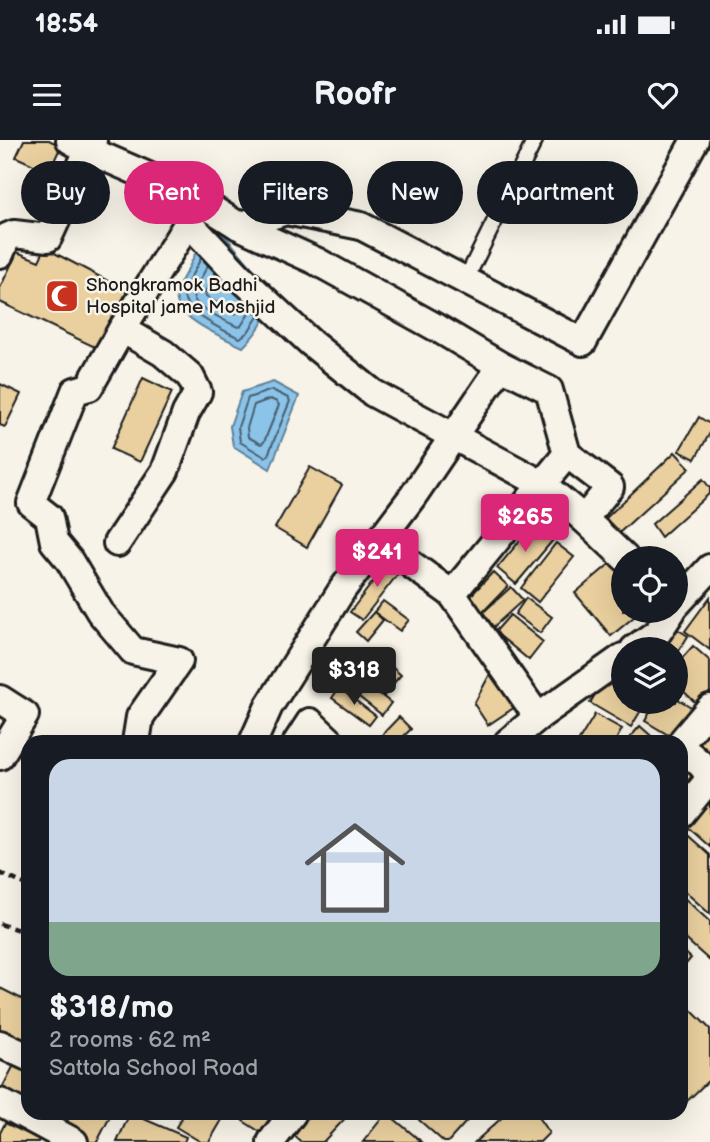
<!DOCTYPE html>
<html lang="en">
<head>
<meta charset="utf-8">
<style>
	body { margin:0; font-family:"Balsamiq Sans",sans-serif; background:#20242c; color:#f1f3f6; height:100vh; display:flex; flex-direction:column; font-size:26px; white-space:nowrap }
	* { box-sizing:border-box; margin:0 }
	p { font-size:23px; color:#9ea1a6 }
	.icon { flex:none; width:38px; height:38px; fill:none; stroke:currentColor; stroke-width:2; stroke-linecap:round; stroke-linejoin:round }
	.map { position:relative; flex:1; overflow:hidden }
	.side { position:absolute; left:21px; top:595px; width:667px; height:385px; display:flex; flex-direction:column; background:#171b24; border-radius:21px; box-shadow:0 7px 28px #0002 }
	.side>* { flex:none }
	.top-card { position:absolute; left:21px; top:21px; width:668px; height:63px; display:flex; gap:14px }
	.buttons { position:absolute; left:611px; top:406px; display:grid; gap:14px }
	.buttons a { display:grid; place-items:center; width:77px; height:77px; border-radius:50%; background:#171b24; box-shadow:0 7px 28px #0002; font-size:35px }
	.price { position:absolute; translate:-50% -60px; padding:0 16px; border-radius:7px; background:#db2777; color:#fff; font-size:23px; line-height:46px; filter:drop-shadow(0 2px 4px #0008) }
	.price::after { content:''; position:absolute; left:50%; top:42px; width:21px; height:16px; margin-left:-10px; background:inherit; clip-path:polygon(0 0,100% 0,50% 100%) }
	.price.active { background:#222; color:#fff }
	ul { padding:0; list-style:none }
	li { display:grid; align-content:center; gap:14px; height:371px; padding:0 28px }
	li span { display:grid; place-items:center; height:217px; border-radius:21px; color:#555 }
	li>.icon { margin-inline-start:auto }
	span .icon { width:126px; height:126px; fill:#fffc; stroke-width:1 }
	li b { font-size:30px }
	.pill { padding:0 24px; border-radius:32px; background:#171b24; box-shadow:0 7px 28px #0002; font-size:24px; line-height:63px }
	.pill.active { background:#db2777; color:#fff }
	.status { display:flex; justify-content:space-between; align-items:center; height:49px; padding:0 35px; background:#171b24; direction:ltr }
	.status svg { height:19px; fill:currentColor }
	header { display:flex; justify-content:space-between; align-items:center; height:91px; padding:0 28px; background:#171b24; font-size:32px; font-weight:600 }
	.map>svg:first-child { display:block }
	.water { fill:#8bc3e9; stroke:#5f8097; stroke-width:2 }
	.lines { fill:none; stroke-linecap:round; stroke-linejoin:round }
	.shore { stroke:#485f6e; stroke-width:2 }
	.building { fill:#ead09f; stroke:#1c1c1c; stroke-width:2 }
	.service-casing { stroke:#1c1c1c; stroke-width:19 }
	.minor-casing { stroke:#1c1c1c; stroke-width:32 }
	.path { stroke:#1c1c1c; stroke-width:4.5; stroke-dasharray:7 5; stroke-linecap:butt }
	.service { stroke:#f7f3e8; stroke-width:14 }
	.minor { stroke:#f7f3e8; stroke-width:26 }
	.labels { text-anchor:middle; dominant-baseline:central; stroke-width:5; stroke-linejoin:round; paint-order:stroke }
	.poi-label { font-size:19px; fill:#1c1c1c; stroke:#f7f3e8; text-anchor:start }
</style>
</head>
<body>
<div class="status"><b>18:54</b><svg viewBox="0 0 49 12"><path d="M0 12V9h3v3zM5 12V6h3v6zM10 12V3h3v9zM15 12V0h3v12zM26 1h20v11H26zM47 4h2v5h-2z"/></svg></div>
<header><svg class="icon" aria-label="menu" viewBox="0 0 24 24"><path d="M4 6h16M4 12h16M4 18h16"/></svg>Roofr<svg class="icon" aria-label="heart" viewBox="0 0 24 24"><path d="M12 20l-8-8c-3-5 5-10 8-4 3-6 11-1 8 4z"/></svg></header>
<div class="map">
<svg width="710" height="1002" viewBox="0 0 710 1002">
	<rect width="100%" height="100%" fill="#f7f3e8"/>
	<filter id="ink" filterUnits="userSpaceOnUse"><feTurbulence type="fractalNoise" baseFrequency=".0143" numOctaves="2"/><feDisplacementMap in="SourceGraphic" scale="14" xChannelSelector="R" yChannelSelector="G"/><feConvolveMatrix kernelMatrix="1 2 1 2 8 2 1 2 1" color-interpolation-filters="sRGB"/></filter>
	<g filter="url(#ink)">
		<g class="water">
			<path d="M 216,85 L 253,129 L 277,154 C 268,173 259,192 243,207 C 226,199 181,180 177,161 C 174,149 185,135 190,125 C 197,110 203,95 216,85 Z"/>
			<path d="M 273,242 L 299,256 L 270,329 L 233,306 L 230,286 L 242,252 Z"/>
		</g>
		<g class="lines">
			<g class="shore">
				<path d="M 201,118 C 196,129 186,142 184,154 C 182,171 226,192 240,198 L 248,192 L 259,175"/>
				<path d="M 208,125 L 193,153 C 193,155 193,157 194,159 C 197,167 229,183 238,187 L 241,186 L 252,169"/>
				<path d="M 215,133 L 205,152 L 206,156 L 234,174 L 238,172 L 244,161"/>
				<path d="M 272,250 L 288,258 L 290,261 L 268,315 L 265,317 L 240,302 L 238,287 L 248,258 Z"/>
				<path d="M 270,259 L 277,262 L 279,265 L 264,302 L 261,304 L 248,297 L 247,288 L 254,265 Z"/>
			</g>
		</g>
		<g class="building">
			<path d="M 24,0 L 49,0 L 61,6 L 49,32 L 16,17 Z"/>
			<path d="M 45,108 L 127,151 L 99,209 L 0,162 L 0,148 L 17,112 L 39,121 Z"/>
			<path d="M 143,238 L 172,252 L 140,322 L 111,309 Z"/>
			<path d="M 0,244 L 21,254 L 5,287 L 0,285 Z"/>
			<path d="M 699,277 L 710,284 L 710,293 L 695,319 L 679,311 Z"/>
			<path d="M 675,312 L 690,328 L 618,394 L 606,378 Z"/>
			<path d="M 310,327 L 342,345 L 307,407 L 275,388 Z"/>
			<path d="M 703,339 L 710,348 L 710,353 L 661,397 L 652,384 Z"/>
			<path d="M 534,384 L 553,400 L 516,444 L 497,428 Z"/>
			<path d="M 556,403 L 574,417 L 538,462 L 521,448 Z"/>
			<path d="M 392,417 L 404,426 L 362,480 L 350,472 Z"/>
			<path d="M 612,422 L 623,435 L 623,471 L 641,471 L 611,496 L 575,453 Z"/>
			<path d="M 493,432 L 508,446 L 478,477 L 464,463 Z"/>
			<path d="M 511,447 L 523,460 L 490,490 L 478,477 Z"/>
			<path d="M 710,457 L 710,510 L 685,491 Z"/>
			<path d="M 526,458 L 552,477 L 540,493 L 515,474 Z"/>
			<path d="M 383,461 L 409,480 L 400,491 L 374,472 Z"/>
			<path d="M 374,472 L 383,480 L 366,501 L 356,492 Z"/>
			<path d="M 510,475 L 543,502 L 529,520 L 495,492 Z"/>
			<path d="M 669,484 L 688,496 L 676,516 L 676,509 L 654,509 Z"/>
			<path d="M 693,506 L 710,521 L 710,552 L 698,565 L 676,544 L 676,525 Z"/>
			<path d="M 373,510 L 401,535 L 391,546 L 363,520 Z"/>
			<path d="M 361,523 L 391,547 L 384,556 L 354,531 Z"/>
			<path d="M 491,532 L 515,567 L 488,585 L 474,564 Z"/>
			<path d="M 354,534 L 391,563 L 382,575 L 345,546 Z"/>
			<path d="M 605,538 L 623,548 L 623,562 L 646,562 L 631,587 L 590,563 Z"/>
			<path d="M 339,548 L 376,576 L 369,585 L 332,558 Z"/>
			<path d="M 676,558 L 693,568 L 675,599 L 645,581 L 656,562 L 676,562 Z"/>
			<path d="M 595,574 L 622,589 L 615,602 L 578,602 Z"/>
			<path d="M 399,577 L 411,589 L 398,602 L 375,602 Z"/>
			<path d="M 640,586 L 658,602 L 626,602 Z"/>
			<path d="M 710,586 L 710,618 L 689,606 Z"/>
			<path d="M 681,622 L 694,634 L 681,648 Z"/>
			<path d="M 710,646 L 710,707 L 681,681 Z"/>
			<path d="M 681,689 L 710,715 L 710,774 L 681,748 Z"/>
			<path d="M 681,755 L 710,782 L 710,821 L 681,795 Z"/>
			<path d="M 681,809 L 691,818 L 681,830 Z"/>
			<path d="M 0,848 L 28,862 L 28,907 L 0,899 Z"/>
			<path d="M 683,862 L 710,889 L 710,939 L 681,967 L 681,865 Z"/>
			<path d="M 15,923 L 28,930 L 28,973 L 55,973 L 48,986 L 0,961 L 0,952 Z"/>
			<path d="M 71,973 L 112,973 L 97,1002 L 80,1002 L 62,992 Z"/>
			<path d="M 130,973 L 186,997 L 184,1002 L 117,1002 Z"/>
			<path d="M 185,973 L 226,973 L 209,1002 L 201,1002 L 176,987 Z"/>
			<path d="M 248,973 L 279,973 L 265,995 L 243,981 Z"/>
			<path d="M 302,973 L 350,973 L 323,1002 L 301,1002 L 287,989 Z"/>
			<path d="M 386,973 L 387,973 L 422,1002 L 363,1002 Z"/>
			<path d="M 426,973 L 474,973 L 448,1002 L 444,1002 L 419,980 Z"/>
			<path d="M 507,973 L 535,973 L 549,993 L 540,1002 L 475,1002 Z"/>
			<path d="M 5,983 L 39,999 L 38,1002 L 0,1002 L 0,993 Z"/>
		</g>
		<g class="lines">
			<g class="service-casing">
				<path id="service" d="M 465,141 L 535,0"/>
			</g>
			<g class="minor-casing">
				<g id="minor">
					<path d="M 70,0 L 88,10 L 173,47 L 201,62 L 239,86 L 316,121 L 439,189 L 501,226 L 549,250 L 567,314 L 610,347 L 584,379 L 625,418"/>
					<path d="M 188,82 L 239,136 L 311,203 L 373,253 L 542,344 L 584,379"/>
					<path d="M 239,86 L 286,71 L 361,86 L 583,202 L 695,0"/>
					<path d="M 0,114 L 7,97 L 14,94 L 48,98 L 93,0"/>
					<path d="M 379,401 L 452,454"/>
					<path d="M 117,403 L 165,331 L 186,273 L 198,252 L 190,236 L 163,213 L 122,189"/>
					<path d="M 676,465 L 710,428"/>
					<path d="M 634,509 L 658,492 L 672,471"/>
					<path d="M 0,559 L 25,575 L 0,616"/>
					<path d="M 538,577 L 452,454 L 567,314"/>
					<path d="M 136,602 L 140,577 L 179,521 L 133,511 L 100,472 L 69,420 L 54,402 L 49,377 L 31,363 L 75,251 L 89,247 L 122,189 L 201,62"/>
					<path d="M 253,602 L 269,566 L 342,450 L 413,356 L 501,226"/>
					<path d="M 297,602 L 310,582 L 331,602"/>
					<path d="M 508,602 L 538,577 L 623,517"/>
					<path d="M 681,674 L 707,642 C 710,627 694,619 683,609 L 682,606 L 683,600 L 710,568"/>
					<path d="M 0,904 L 28,917"/>
					<path d="M 0,962 L 74,1002"/>
					<path d="M 271,1002 L 293,973"/>
				</g>
			</g>
			<g class="path">
				<path d="M 0,733 L 28,746"/>
				<path d="M 0,784 L 28,793"/>
			</g>
			<use href="#service" class="service"/>
			<use href="#minor" class="minor"/>
		</g>
	</g>
	<defs>
		<g id="mosque-square" transform="scale(1.75)"><rect x="-9" y="-9" width="18" height="18" rx="4" fill="#c8321e" stroke="#f7f3e8"/><path d="M3.5-4.9A6 6 0 1 0 3.5 4.9A5 5 0 1 1 3.5-4.9Z" fill="#fff"/></g>
	</defs>
	<g fill-rule="evenodd">
		<use href="#mosque-square" x="62" y="156"/>
	</g>
	<g class="labels">
		<g class="poi-label">
			<text x="86" y="145">Shongkramok Badhi<tspan x="86" dy="22">Hospital jame Moshjid</tspan></text>
		</g>
	</g>
</svg>
<div class="buttons">
<a><svg class="icon" aria-label="locate" viewBox="0 0 24 24"><circle cx="12" cy="12" r="6"/><path d="M12 2v4M12 18v4M2 12h4M18 12h4"/></svg></a>
<a><svg class="icon" aria-label="layers" viewBox="0 0 24 24"><path d="M12 4l9 5-9 5-9-5zM3 14l9 5 9-5"/></svg></a>
</div>
<b class="price" style="left:525px;top:414px">$265</b>
<b class="price" style="left:377px;top:449px">$241</b>
<b class="price active" style="left:354px;top:567px">$318</b>
<div class="top-card">
<a class="pill">Buy</a>
<a class="pill active">Rent</a>
<a class="pill">Filters</a>
<a class="pill">New</a>
<a class="pill">Apartment</a>
</div>
<section class="side">
<ul>
<li><span style="background:linear-gradient(#c9d6e8 75%,#7fa58c 0)"><svg class="icon" aria-label="home" viewBox="0 0 24 24"><path d="M3 11l9-7 9 7M6 9v11h12V9"/></svg></span><div><b>$318/mo</b><p>2 rooms · 62 m²</p><p>Sattola School Road</p></div></li>
</ul>
</section>
</div>
</body>
</html>
